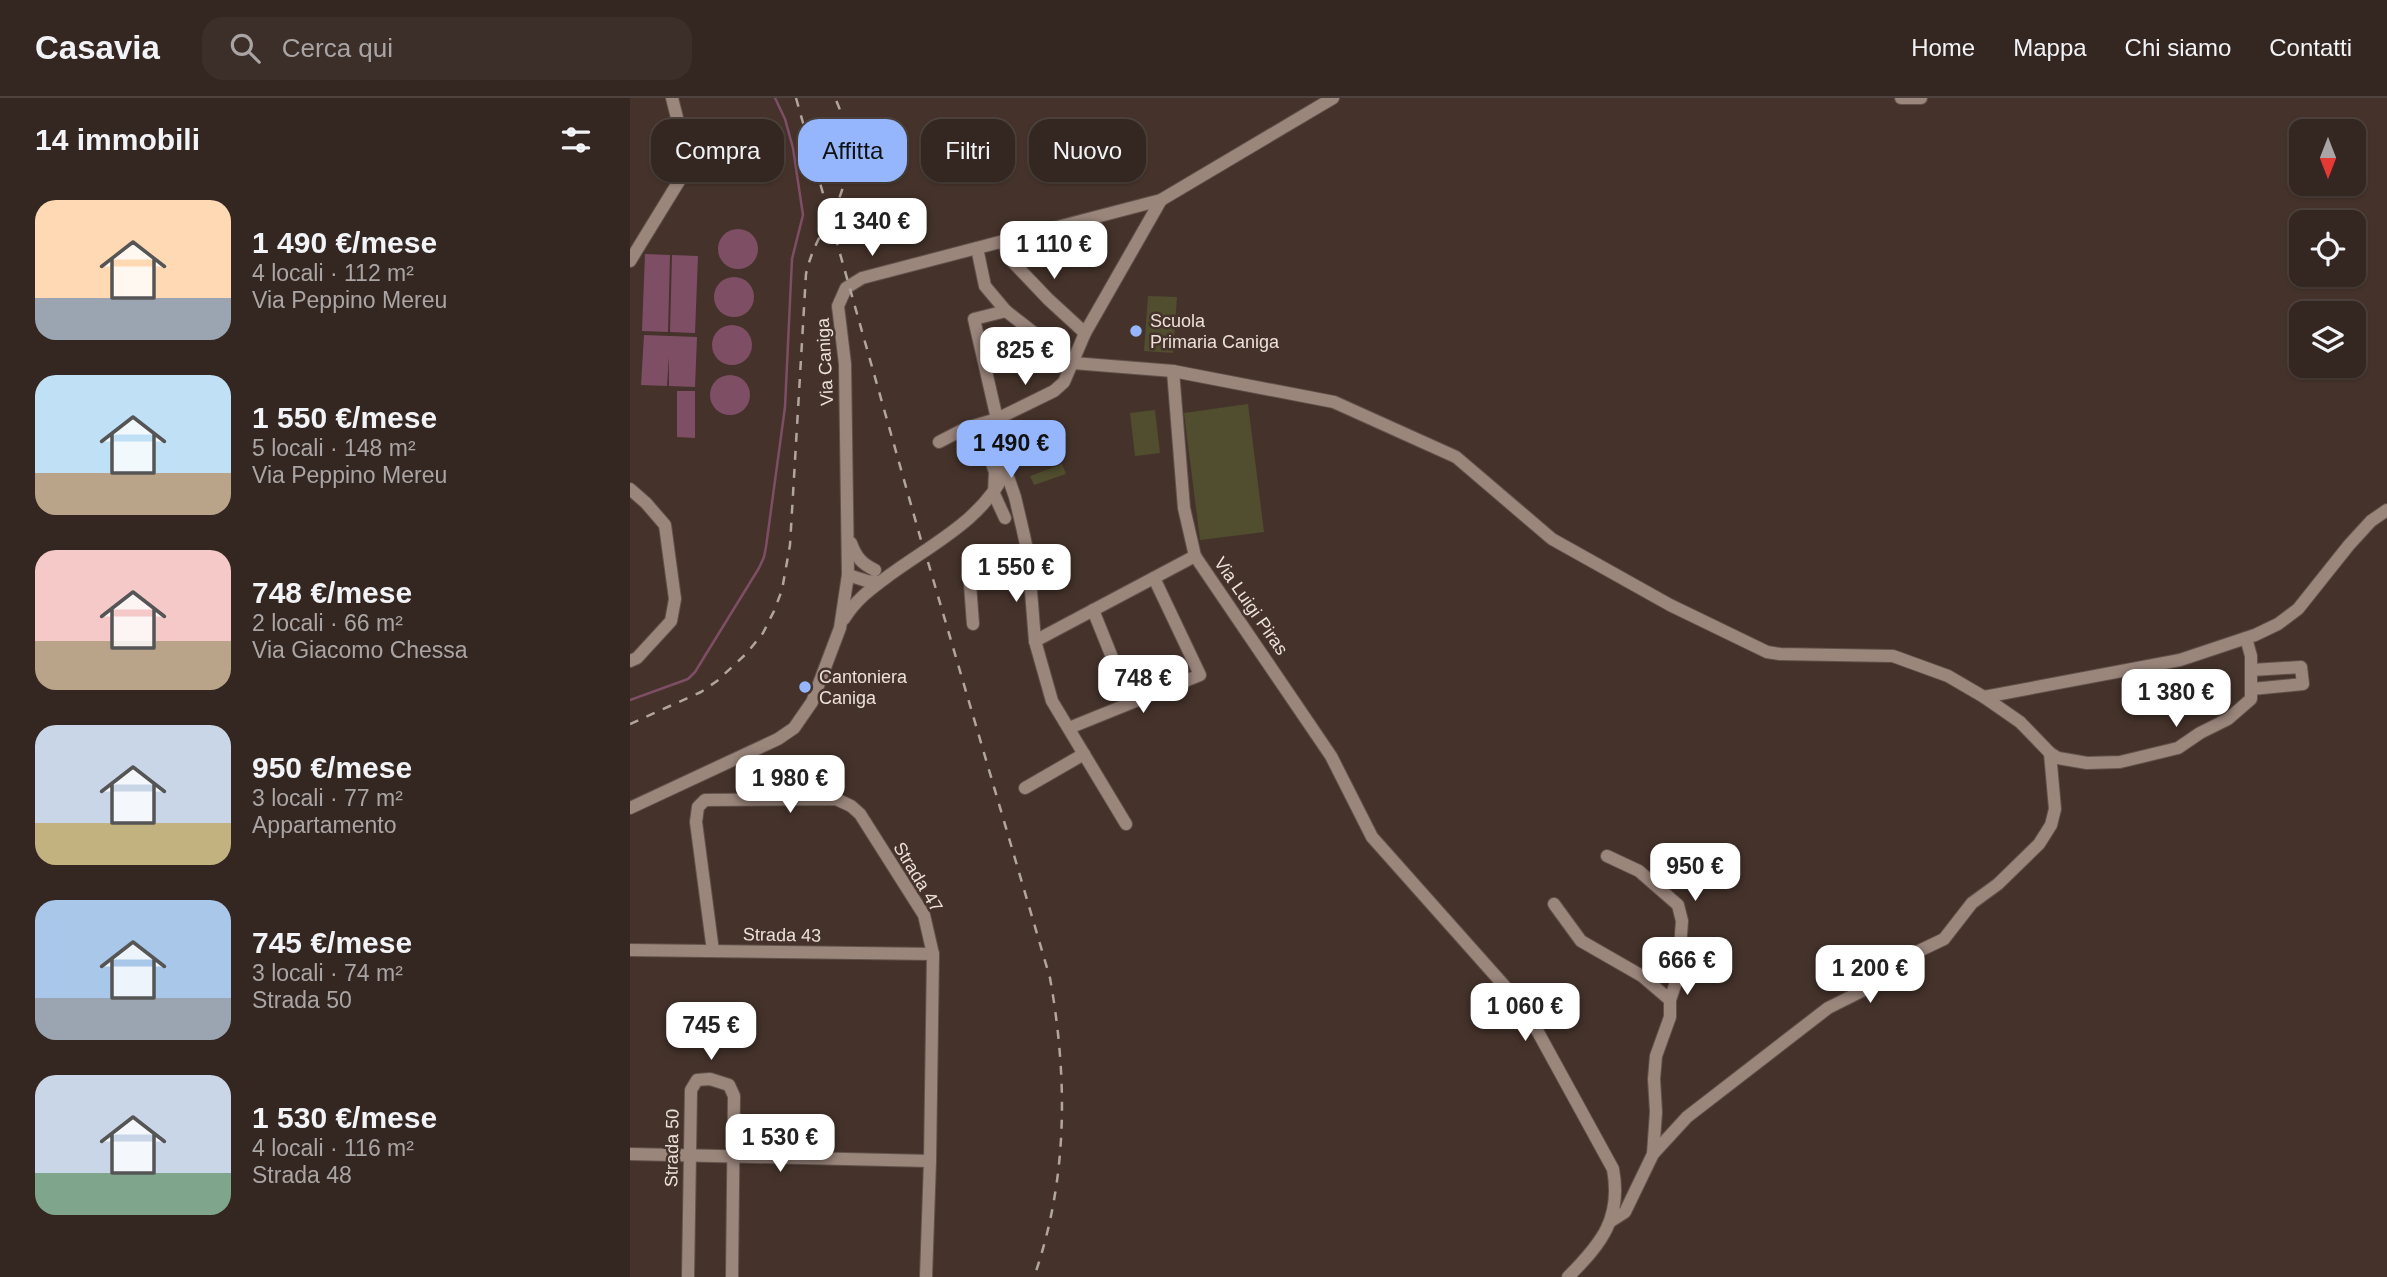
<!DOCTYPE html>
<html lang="it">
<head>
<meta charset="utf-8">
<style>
	body { margin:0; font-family:Helvetica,sans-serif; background:#3c2e29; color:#f1f3f6; height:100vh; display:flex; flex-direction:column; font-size:26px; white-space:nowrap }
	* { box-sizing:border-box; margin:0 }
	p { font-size:23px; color:#a9a5a5 }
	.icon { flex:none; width:38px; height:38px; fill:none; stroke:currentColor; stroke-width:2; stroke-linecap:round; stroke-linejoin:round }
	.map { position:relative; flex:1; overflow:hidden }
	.details { display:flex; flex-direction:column; background:#342620; width:630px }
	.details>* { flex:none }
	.guide { position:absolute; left:21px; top:21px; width:665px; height:63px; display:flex; gap:14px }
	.needle { width:46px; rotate:180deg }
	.tools { position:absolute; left:1659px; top:21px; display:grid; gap:14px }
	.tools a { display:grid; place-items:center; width:77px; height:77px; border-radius:14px; background:#342620; box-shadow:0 2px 5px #0004,0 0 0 2px #4e433e; font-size:35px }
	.price { position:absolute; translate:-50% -60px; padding:0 16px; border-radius:14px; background:#fff; color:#222; font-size:23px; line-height:46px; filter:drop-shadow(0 2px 4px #0008) }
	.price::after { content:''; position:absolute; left:50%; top:42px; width:21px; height:16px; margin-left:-10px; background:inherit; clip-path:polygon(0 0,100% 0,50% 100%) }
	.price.on { background:#95b6fd; color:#111 }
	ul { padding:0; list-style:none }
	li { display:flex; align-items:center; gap:21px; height:175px; padding:0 35px }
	li span { display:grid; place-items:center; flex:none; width:196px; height:140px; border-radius:21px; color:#555 }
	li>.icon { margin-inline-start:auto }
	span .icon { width:84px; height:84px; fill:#fffc; stroke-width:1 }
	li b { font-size:30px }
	h2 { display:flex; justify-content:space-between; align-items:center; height:84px; padding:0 35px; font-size:30px }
	.tag { padding:0 24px; border-radius:21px; background:#342620; box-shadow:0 2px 5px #0004,0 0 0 2px #4e433e; font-size:24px; line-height:63px }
	.tag.on { background:#95b6fd; color:#111 }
	header { display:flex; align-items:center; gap:42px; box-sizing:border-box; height:98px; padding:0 35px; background:#342620; border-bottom:2px solid #4e433e }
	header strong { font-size:33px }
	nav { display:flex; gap:38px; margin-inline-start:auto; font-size:24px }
	.search { width:490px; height:63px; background:#3c2e29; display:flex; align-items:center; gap:18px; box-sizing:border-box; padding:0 24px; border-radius:21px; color:#a9a5a5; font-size:26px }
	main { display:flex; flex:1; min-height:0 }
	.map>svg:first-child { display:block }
	.green { fill:#514d2f }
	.water { fill:#7e4e65 }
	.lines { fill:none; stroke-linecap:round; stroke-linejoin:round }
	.stream { stroke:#7e4e65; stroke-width:2.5 }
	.minor-casing { stroke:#61524b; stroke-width:14 }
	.minor { stroke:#9b867c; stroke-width:12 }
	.rail { stroke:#b2a59e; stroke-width:2.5; stroke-dasharray:9 9; stroke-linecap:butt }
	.poi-dot { fill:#95b6fd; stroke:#45332b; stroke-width:2.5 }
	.labels { text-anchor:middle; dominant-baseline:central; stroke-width:5; stroke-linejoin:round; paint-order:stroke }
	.poi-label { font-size:18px; fill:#ebe0da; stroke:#45332b; text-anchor:start }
	.street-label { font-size:18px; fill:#ebe0da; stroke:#45332b }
</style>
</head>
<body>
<header>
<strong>Casavia</strong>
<div class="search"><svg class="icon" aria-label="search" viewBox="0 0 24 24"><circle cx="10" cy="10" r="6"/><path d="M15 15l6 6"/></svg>Cerca qui</div>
<nav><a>Home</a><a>Mappa</a><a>Chi siamo</a><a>Contatti</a></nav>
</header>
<main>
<section class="details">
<h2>14 immobili<svg class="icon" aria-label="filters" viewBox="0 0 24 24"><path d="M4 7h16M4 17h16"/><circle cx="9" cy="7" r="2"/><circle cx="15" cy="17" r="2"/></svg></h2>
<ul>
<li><span style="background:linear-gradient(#ffd9b3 70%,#9aa5b1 0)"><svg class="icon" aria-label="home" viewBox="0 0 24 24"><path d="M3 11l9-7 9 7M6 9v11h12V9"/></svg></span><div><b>1 490 €/mese</b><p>4 locali · 112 m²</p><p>Via Peppino Mereu</p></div></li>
<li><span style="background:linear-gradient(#bfe0f5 70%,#b9a48a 0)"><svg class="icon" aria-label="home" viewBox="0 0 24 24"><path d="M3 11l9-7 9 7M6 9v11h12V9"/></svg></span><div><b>1 550 €/mese</b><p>5 locali · 148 m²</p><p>Via Peppino Mereu</p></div></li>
<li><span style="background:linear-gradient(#f6c9c9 65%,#b9a48a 0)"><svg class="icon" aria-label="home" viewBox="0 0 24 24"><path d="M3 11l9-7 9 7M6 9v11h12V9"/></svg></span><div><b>748 €/mese</b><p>2 locali · 66 m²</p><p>Via Giacomo Chessa</p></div></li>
<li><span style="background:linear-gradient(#c9d6e8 70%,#c2b280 0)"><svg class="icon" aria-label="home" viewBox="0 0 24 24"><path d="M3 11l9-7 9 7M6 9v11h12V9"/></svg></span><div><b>950 €/mese</b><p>3 locali · 77 m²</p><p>Appartamento</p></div></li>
<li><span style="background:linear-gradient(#a9c7e8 70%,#9aa5b1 0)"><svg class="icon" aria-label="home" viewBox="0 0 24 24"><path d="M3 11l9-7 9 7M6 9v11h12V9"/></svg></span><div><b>745 €/mese</b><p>3 locali · 74 m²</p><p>Strada 50</p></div></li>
<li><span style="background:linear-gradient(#c9d6e8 70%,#7fa58c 0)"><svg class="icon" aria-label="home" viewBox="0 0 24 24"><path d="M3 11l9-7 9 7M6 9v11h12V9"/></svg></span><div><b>1 530 €/mese</b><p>4 locali · 116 m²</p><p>Strada 48</p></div></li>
</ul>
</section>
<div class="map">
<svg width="1757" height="1179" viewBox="0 0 1757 1179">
	<rect width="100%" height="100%" fill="#45332b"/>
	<g class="green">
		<path d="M 518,198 L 547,199 L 543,255 L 514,253 Z"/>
		<path d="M 618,306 L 634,434 L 570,442 L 554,315 Z"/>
		<path d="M 525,312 L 530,355 L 505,358 L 500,315 Z"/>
		<path d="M 432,366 L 436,376 L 404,387 L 400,378 Z"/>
	</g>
	<g class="water">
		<circle cx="108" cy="151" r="20"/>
		<path d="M 15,156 L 40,157 L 38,234 L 12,233 Z"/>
		<path d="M 42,157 L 68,158 L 65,235 L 40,234 Z"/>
		<circle cx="104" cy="199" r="20"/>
		<circle cx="102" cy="247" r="20"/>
		<path d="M 14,237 L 67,239 L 65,289 L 39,288 L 39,258 L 37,288 L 11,287 Z"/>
		<circle cx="100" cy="297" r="20"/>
		<path d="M 47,293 L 65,293 L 65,340 L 47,339 Z"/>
	</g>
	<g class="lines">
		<path class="stream" d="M 0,602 L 58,581 L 65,574 L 129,470 L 134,459 L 136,449 L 155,309 L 162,161 L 173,117 L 163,50 L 155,21 L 145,0"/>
		<g class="minor-casing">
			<g id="minor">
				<path d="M 1271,0 L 1291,0"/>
				<path d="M 373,143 L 379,160 L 418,201 L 455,235"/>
				<path d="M 347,150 L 355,188 L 376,213 L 443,265 L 543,273 L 704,304 L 826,359 L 922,441 L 1040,507 L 1137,554 L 1150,556 L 1263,558 L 1318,578 L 1354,599 L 1550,562 L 1625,537 L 1648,526 L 1668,511 L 1719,447 L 1741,423 L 1757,412"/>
				<path d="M 0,163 L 54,75 L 58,63 L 42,0"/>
				<path d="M 543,273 L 554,410 L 565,458 L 701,658 L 742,739 L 879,893 L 903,925 L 983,1071 C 992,1120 972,1145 938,1179"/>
				<path d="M 367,321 L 344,221 L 376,213"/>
				<path d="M 359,324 L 385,399 L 393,433 L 398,456 L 405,543 L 422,603 L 496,726"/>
				<path d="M 348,327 L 365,374 L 364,396 L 375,420"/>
				<path d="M 309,344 L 336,330 L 367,321 L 424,293 L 434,284 L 455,235 L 531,102"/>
				<path d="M 0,391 L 16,405 L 35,427 L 45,501 L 41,523 L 7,560 L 0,563"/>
				<path d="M 221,445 C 226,459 232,466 245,472"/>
				<path d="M 218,477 L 237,483 L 249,484"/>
				<path d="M 463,512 L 500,604"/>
				<path d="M 214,521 C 226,501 242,490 261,476 C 302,446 354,421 376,372"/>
				<path d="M 343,526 L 339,473 L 399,467"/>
				<path d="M 405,543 L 565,458"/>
				<path d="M 1622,572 L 1671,569 L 1673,586 L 1622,591"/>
				<path d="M 1354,599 L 1390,624 L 1420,655 L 1428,660 L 1457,665 L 1490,664 L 1548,650 L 1570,635 L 1598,621 L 1621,601 L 1621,558 L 1616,540"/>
				<path d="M 439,630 L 570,577 L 524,480"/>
				<path d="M 395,690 L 454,656"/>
				<path d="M 0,710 L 148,641 L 164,630 L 182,604 L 210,530 L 218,477 L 215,266 L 208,208 L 216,190 L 232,180 L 531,102 L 703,0"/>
				<path d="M 977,758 L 1009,773 L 1048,807 L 1052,823 L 1048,878 L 1040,902"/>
				<path d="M 924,806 L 951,843 L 1012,878 L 1040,902 L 1040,919 L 1026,958 L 1024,981 L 1026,1014 L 1023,1056"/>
				<path d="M 0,852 L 303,856"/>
				<path d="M 83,853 L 66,724 L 68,709 L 75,702 L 206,701 L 221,708 L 230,716 L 294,817 L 303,856 L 300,1063 L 296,1179"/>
				<path d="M 0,1056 L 300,1063"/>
				<path d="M 981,1123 L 995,1114 L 1023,1056 L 1057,1019 L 1198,910 L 1238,890 L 1268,863 L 1314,841 L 1342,805 L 1368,786 L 1409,746 L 1421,727 L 1425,711 L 1420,655"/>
				<path d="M 58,1179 L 61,992 L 67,982 L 80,981 L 99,987 L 104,998 L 102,1179"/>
			</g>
		</g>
		<use href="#minor" class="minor"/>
		<g class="rail">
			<path d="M 166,0 L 291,442"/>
			<path d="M 298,464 L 420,880 C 438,981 438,1082 404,1179"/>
			<path d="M 0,626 L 71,594 L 87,583 L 117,555 L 133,535 L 144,513 L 152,492 L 160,447 L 176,176 C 181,153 191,136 202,116 C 222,78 223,39 205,0"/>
		</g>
	</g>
	<g class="poi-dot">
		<circle cx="506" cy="233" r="7"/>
		<circle cx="175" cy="589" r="7"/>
	</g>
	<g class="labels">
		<g class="poi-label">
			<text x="520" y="223">Scuola<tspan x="520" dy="21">Primaria Caniga</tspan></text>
			<text x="189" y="579">Cantoniera<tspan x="189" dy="21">Caniga</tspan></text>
		</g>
		<g class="street-label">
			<text transform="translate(195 264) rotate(-93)">Via Caniga</text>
			<text transform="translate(621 508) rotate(55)">Via Luigi Piras</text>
			<text transform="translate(288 779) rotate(59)">Strada 47</text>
			<text transform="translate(152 837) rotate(1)">Strada 43</text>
			<text transform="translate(42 1050) rotate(-89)">Strada 50</text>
		</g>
	</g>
</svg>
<div class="tools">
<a><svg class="needle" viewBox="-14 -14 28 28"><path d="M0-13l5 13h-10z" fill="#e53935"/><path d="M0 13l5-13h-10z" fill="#a9a5a5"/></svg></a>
<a><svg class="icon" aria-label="locate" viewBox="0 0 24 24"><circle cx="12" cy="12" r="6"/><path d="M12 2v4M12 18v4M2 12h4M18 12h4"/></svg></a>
<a><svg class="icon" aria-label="layers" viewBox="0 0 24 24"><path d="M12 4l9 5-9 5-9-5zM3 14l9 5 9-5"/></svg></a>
</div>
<b class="price" style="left:242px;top:160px">1 340 €</b>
<b class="price" style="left:424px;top:183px">1 110 €</b>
<b class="price" style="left:395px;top:289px">825 €</b>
<b class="price on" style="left:381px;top:382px">1 490 €</b>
<b class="price" style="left:386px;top:506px">1 550 €</b>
<b class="price" style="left:513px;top:617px">748 €</b>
<b class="price" style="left:1546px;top:631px">1 380 €</b>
<b class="price" style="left:160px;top:717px">1 980 €</b>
<b class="price" style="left:1065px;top:805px">950 €</b>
<b class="price" style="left:1057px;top:899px">666 €</b>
<b class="price" style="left:1240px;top:907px">1 200 €</b>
<b class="price" style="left:895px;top:945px">1 060 €</b>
<b class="price" style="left:81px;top:964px">745 €</b>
<b class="price" style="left:150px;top:1076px">1 530 €</b>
<div class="guide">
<a class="tag">Compra</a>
<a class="tag on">Affitta</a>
<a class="tag">Filtri</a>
<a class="tag">Nuovo</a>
</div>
</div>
</main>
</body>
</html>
